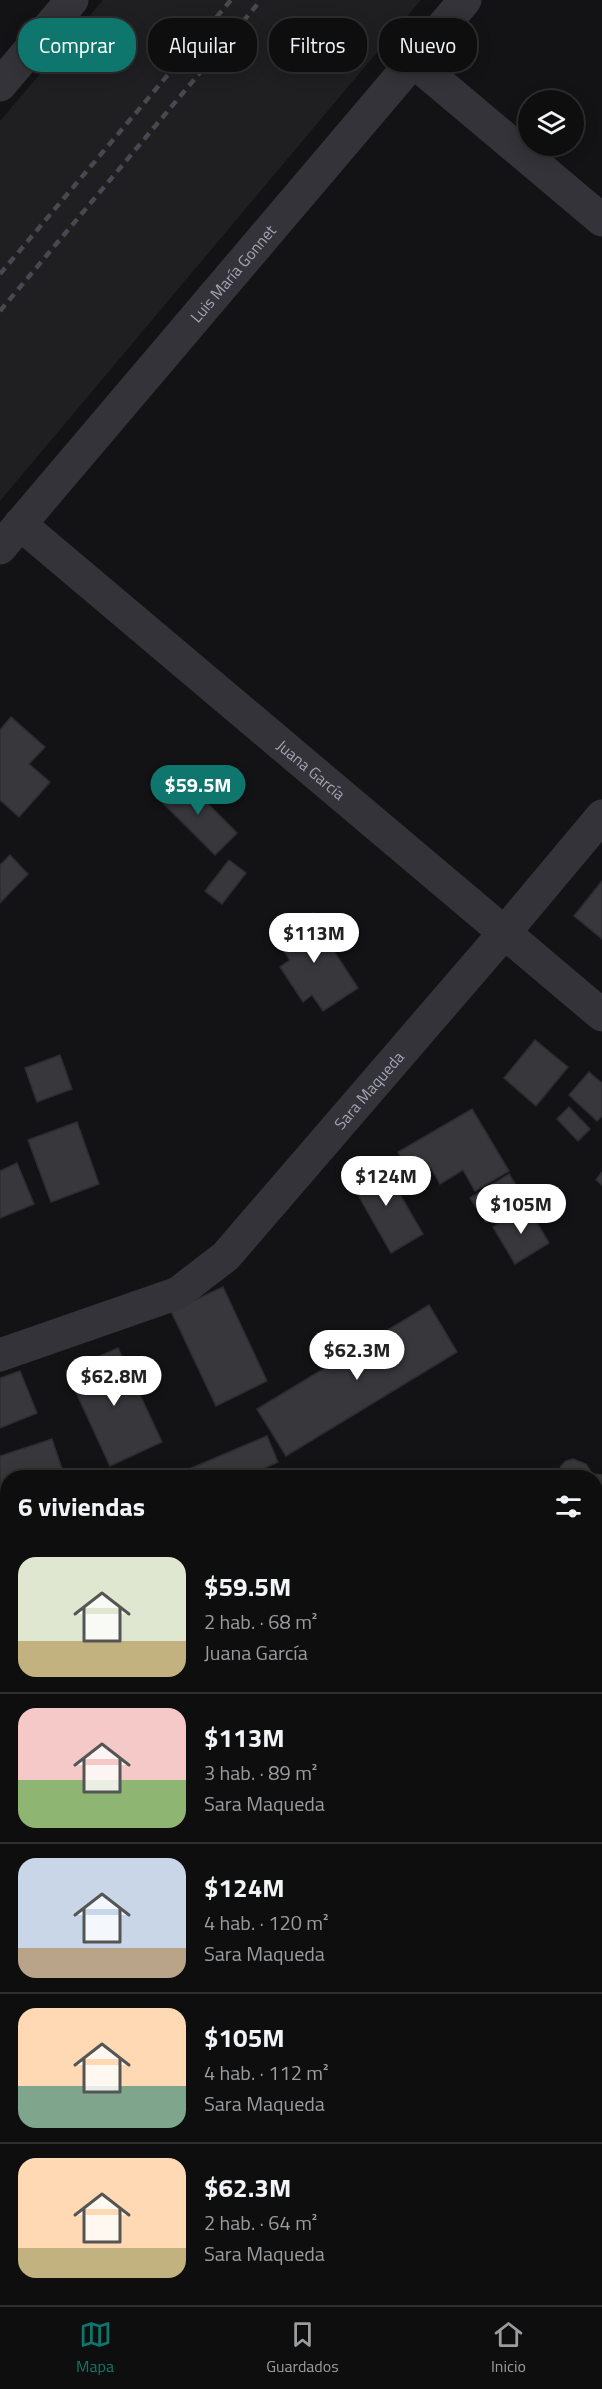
<!DOCTYPE html>
<html lang="es">
<head>
<meta charset="utf-8">
<style>
	body { margin:0; font-family:"Titillium Web",sans-serif; background:#171718; color:#f1f3f6; height:100vh; display:flex; flex-direction:column; font-size:22px; white-space:nowrap }
	* { box-sizing:border-box; margin:0 }
	p { font-size:20px; color:#9b9c9e }
	.icon { flex:none; width:33px; height:33px; fill:none; stroke:currentColor; stroke-width:2; stroke-linecap:round; stroke-linejoin:round }
	.map { position:relative; flex:1; overflow:hidden }
	.details { position:absolute; left:0px; top:1470px; width:603px; height:836px; display:flex; flex-direction:column; background:#0e0e0f; border-radius:24px 24px 0 0; box-shadow:0 3px 15px #0003,0 0 0 2px #2e2e2f }
	.details>* { flex:none }
	.top-card { position:absolute; left:18px; top:18px; width:567px; height:54px; display:flex; gap:12px }
	.tools { position:absolute; left:518px; top:90px; display:grid; gap:12px }
	.tools a { display:grid; place-items:center; width:66px; height:66px; border-radius:50%; background:#0e0e0f; box-shadow:0 3px 15px #0003,0 0 0 2px #2e2e2f; font-size:30px }
	.price { position:absolute; translate:-50% -51px; padding:0 14px; border-radius:21px; background:#fff; color:#222; font-size:20px; line-height:39px; filter:drop-shadow(0 2px 3px #0008) }
	.price::after { content:''; position:absolute; left:50%; top:36px; width:18px; height:14px; margin-left:-9px; background:inherit; clip-path:polygon(0 0,100% 0,50% 100%) }
	.price.on { background:#0f766e; color:#fff }
	ul { padding:0; list-style:none }
	li { display:flex; align-items:center; gap:18px; height:150px; padding:0 18px }
	li+li { border-top:2px solid #2e2e2f }
	li span { display:grid; place-items:center; flex:none; width:168px; height:120px; border-radius:18px; color:#555 }
	li>.icon { margin-inline-start:auto }
	span .icon { width:72px; height:72px; fill:#fffc; stroke-width:1 }
	li b { font-size:26px }
	h2 { display:flex; justify-content:space-between; align-items:center; height:72px; padding:0 18px; font-size:26px }
	.chip { padding:0 21px; border-radius:24px; background:#0e0e0f; box-shadow:0 3px 15px #0003,0 0 0 2px #2e2e2f; font-size:21px; line-height:54px }
	.chip.on { background:#0f766e; color:#fff }
	.tab-bar { display:flex; justify-content:space-around; align-items:center; height:84px; border-top:2px solid #2e2e2f; background:#0e0e0f; font-size:16px; color:#9b9c9e }
	.tab-bar a { display:grid; justify-items:center; gap:3px }
	.tab-bar .on { color:#0f766e }
	.map>svg:first-child { display:block }
	.built { fill:#1f1e21 }
	.building { fill:#38373c; stroke:#2d2c30; stroke-width:1.5 }
	.lines { fill:none; stroke-linecap:round; stroke-linejoin:round }
	.street { stroke:#343339; stroke-width:33 }
	.rail { stroke:#484850; stroke-width:4.5; stroke-dasharray:8 6; stroke-linecap:butt }
	.labels { text-anchor:middle; dominant-baseline:central; stroke-width:4.5; stroke-linejoin:round; paint-order:stroke }
	.street-label { font-size:16px; fill:#a3a3b5; stroke:#0e0d0f }
</style>
</head>
<body>
<div class="map">
<svg width="602" height="2305" viewBox="0 0 602 2305">
	<rect width="100%" height="100%" fill="#131214"/>
	<path class="built" d="M 103,0 L 421,0 L 0,501 L 0,121 Z"/>
	<g class="building">
		<path d="M 11,717 L 45,747 L 29,764 L 50,782 L 19,817 L 0,800 L 0,730 Z"/>
		<path d="M 182,778 L 237,833 L 215,855 L 160,800 Z"/>
		<path d="M 10,855 L 28,874 L 0,903 L 0,865 Z"/>
		<path d="M 229,860 L 246,873 L 222,904 L 205,891 Z"/>
		<path d="M 602,881 L 602,939 L 574,916 Z"/>
		<path d="M 313,913 L 332,944 L 330,945 L 358,988 L 323,1011 L 312,995 L 303,1002 L 280,967 L 290,960 L 275,937 Z"/>
		<path d="M 535,1040 L 568,1067 L 536,1106 L 504,1078 Z"/>
		<path d="M 60,1055 L 72,1089 L 37,1102 L 25,1068 Z"/>
		<path d="M 589,1072 L 602,1083 L 602,1116 L 597,1121 L 569,1095 Z"/>
		<path d="M 569,1107 L 590,1129 L 578,1141 L 557,1119 Z"/>
		<path d="M 472,1109 L 509,1171 L 475,1191 L 463,1170 L 440,1184 L 428,1163 L 410,1173 L 398,1152 Z"/>
		<path d="M 77,1122 L 99,1184 L 51,1202 L 28,1140 Z"/>
		<path d="M 380,1160 L 423,1234 L 391,1253 L 349,1179 Z"/>
		<path d="M 17,1163 L 34,1204 L 0,1218 L 0,1171 Z"/>
		<path d="M 602,1172 L 602,1185 L 596,1180 Z"/>
		<path d="M 509,1174 L 524,1198 L 486,1222 L 470,1198 Z"/>
		<path d="M 527,1206 L 549,1243 L 515,1264 L 493,1227 Z"/>
		<path d="M 223,1287 L 267,1381 L 216,1406 L 171,1311 Z"/>
		<path d="M 429,1305 L 457,1352 L 286,1456 L 257,1409 Z"/>
		<path d="M 118,1348 L 162,1442 L 110,1466 L 66,1371 Z"/>
		<path d="M 20,1371 L 37,1413 L 0,1428 L 0,1378 Z"/>
		<path d="M 267,1436 L 278,1462 L 242,1478 L 168,1478 Z"/>
		<path d="M 52,1439 L 65,1478 L 8,1478 L 8,1507 L 0,1484 L 0,1456 Z"/>
		<path d="M 573,1459 L 586,1464 L 590,1470 L 591,1478 L 557,1478 L 561,1466 L 566,1461 Z"/>
		<path d="M 596,1474 L 602,1475 L 602,1496 L 596,1495 Z"/>
		<path d="M 5,1727 L 8,1736 L 8,1772 L 0,1774 L 0,1728 Z"/>
		<path d="M 602,1792 L 602,1807 L 596,1810 L 596,1795 Z"/>
		<path d="M 602,2131 L 602,2198 L 596,2200 L 596,2133 Z"/>
		<path d="M 411,2298 L 444,2298 L 424,2305 L 413,2305 Z"/>
	</g>
	<g class="lines">
		<g class="street">
			<path d="M 413,61 L 602,220"/>
			<path d="M 0,85 L 72,0"/>
			<path id="s1" d="M 20,524 L 602,1015"/>
			<path id="s2" d="M 0,548 L 465,0"/>
			<path id="s3" d="M 0,1355 L 178,1293 L 226,1256 L 505,932 L 602,816"/>
			<path d="M 596,1627 L 602,1625"/>
			<path d="M 0,1850 L 8,1847"/>
			<path d="M 0,2142 L 8,2161"/>
			<path d="M 61,2298 L 64,2305"/>
		</g>
		<g class="rail">
			<path d="M 0,274 L 231,0"/>
			<path d="M 0,311 L 261,0"/>
		</g>
	</g>
	<g class="labels">
		<g class="street-label">
			<text stroke="none"><textPath href="#s2" startOffset="360">Luis María Gonnet</textPath></text>
			<text stroke="none"><textPath href="#s1" startOffset="381">Juana García</textPath></text>
			<text stroke="none"><textPath href="#s3" startOffset="468">Sara Maqueda</textPath></text>
		</g>
	</g>
</svg>
<div class="tools">
<a><svg class="icon" aria-label="layers" viewBox="0 0 24 24"><path d="M12 4l9 5-9 5-9-5zM3 14l9 5 9-5"/></svg></a>
</div>
<b class="price on" style="left:198px;top:816px">$59.5M</b>
<b class="price" style="left:314px;top:964px">$113M</b>
<b class="price" style="left:386px;top:1207px">$124M</b>
<b class="price" style="left:521px;top:1235px">$105M</b>
<b class="price" style="left:357px;top:1381px">$62.3M</b>
<b class="price" style="left:114px;top:1407px">$62.8M</b>
<div class="top-card">
<a class="chip on">Comprar</a>
<a class="chip">Alquilar</a>
<a class="chip">Filtros</a>
<a class="chip">Nuevo</a>
</div>
<section class="details">
<h2>6 viviendas<svg class="icon" aria-label="filters" viewBox="0 0 24 24"><path d="M4 7h16M4 17h16"/><circle cx="9" cy="7" r="2"/><circle cx="15" cy="17" r="2"/></svg></h2>
<ul>
<li><span style="background:linear-gradient(#dfe7d0 70%,#c2b280 0)"><svg class="icon" aria-label="home" viewBox="0 0 24 24"><path d="M3 11l9-7 9 7M6 9v11h12V9"/></svg></span><div><b>$59.5M</b><p>2 hab. · 68 m²</p><p>Juana García</p></div></li>
<li><span style="background:linear-gradient(#f6c9c9 60%,#8fb573 0)"><svg class="icon" aria-label="home" viewBox="0 0 24 24"><path d="M3 11l9-7 9 7M6 9v11h12V9"/></svg></span><div><b>$113M</b><p>3 hab. · 89 m²</p><p>Sara Maqueda</p></div></li>
<li><span style="background:linear-gradient(#c9d6e8 75%,#b9a48a 0)"><svg class="icon" aria-label="home" viewBox="0 0 24 24"><path d="M3 11l9-7 9 7M6 9v11h12V9"/></svg></span><div><b>$124M</b><p>4 hab. · 120 m²</p><p>Sara Maqueda</p></div></li>
<li><span style="background:linear-gradient(#ffd9b3 65%,#7fa58c 0)"><svg class="icon" aria-label="home" viewBox="0 0 24 24"><path d="M3 11l9-7 9 7M6 9v11h12V9"/></svg></span><div><b>$105M</b><p>4 hab. · 112 m²</p><p>Sara Maqueda</p></div></li>
<li><span style="background:linear-gradient(#ffd9b3 75%,#c2b280 0)"><svg class="icon" aria-label="home" viewBox="0 0 24 24"><path d="M3 11l9-7 9 7M6 9v11h12V9"/></svg></span><div><b>$62.3M</b><p>2 hab. · 64 m²</p><p>Sara Maqueda</p></div></li>
</ul>
</section>
</div>
<nav class="tab-bar">
<a class="on"><svg class="icon" aria-label="map" viewBox="0 0 24 24"><path d="M3 6l6-2 6 2 6-2v14l-6 2-6-2-6 2zM9 4v14M15 6v14"/></svg>Mapa</a>
<a><svg class="icon" aria-label="saved" viewBox="0 0 24 24"><path d="M7 4h10v16l-5-4-5 4z"/></svg>Guardados</a>
<a><svg class="icon" aria-label="home" viewBox="0 0 24 24"><path d="M3 11l9-7 9 7M6 9v11h12V9"/></svg>Inicio</a>
</nav>
</body>
</html>
